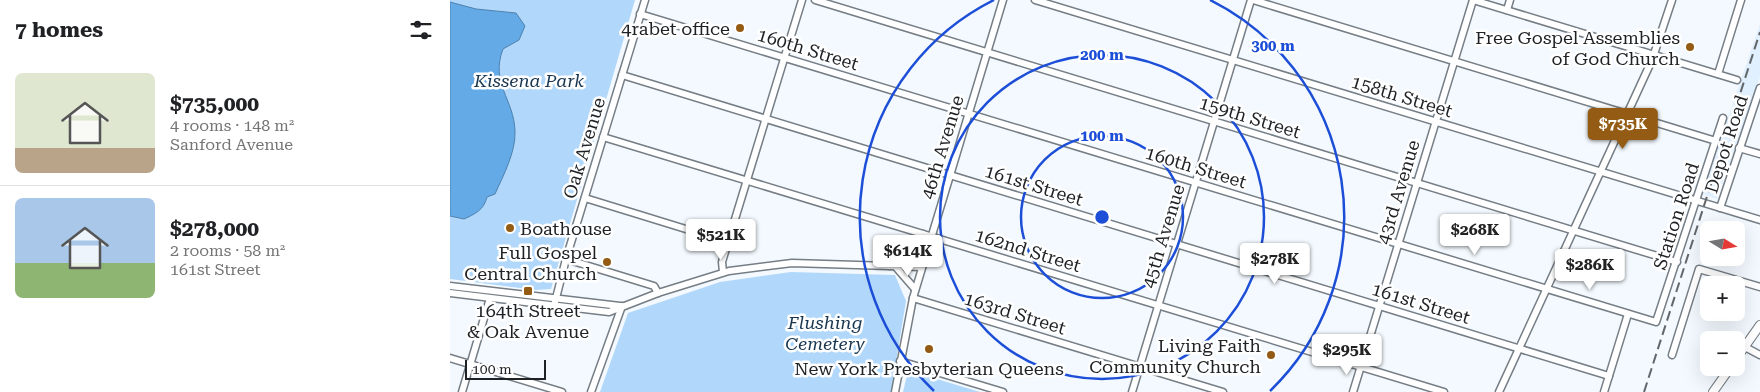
<!DOCTYPE html>
<html lang="en">
<head>
<meta charset="utf-8">
<style>
	body { margin:0; font-family:"Roboto Serif",serif; background:#f6f6f6; color:#202124; height:100vh; display:flex; flex-direction:column; font-size:19px; white-space:nowrap }
	* { box-sizing:border-box; margin:0 }
	p { font-size:16px; color:#757577 }
	.icon { flex:none; width:28px; height:28px; fill:none; stroke:currentColor; stroke-width:2; stroke-linecap:round; stroke-linejoin:round }
	.map { position:relative; flex:1; overflow:hidden }
	.side { display:flex; flex-direction:column; background:#fff; width:450px }
	.side>* { flex:none }
	.needle { width:32px; rotate:101deg }
	.fabs { position:absolute; left:1250px; top:221px; display:grid; gap:10px }
	.fabs a { display:grid; place-items:center; width:45px; height:45px; border-radius:8px; background:#fff; box-shadow:0 5px 20px #0002; font-size:25px }
	.scale { position:absolute; left:15px; bottom:12px; width:81px; box-sizing:border-box; padding-left:5px; border:2px solid #1f2225; border-top:0; font-size:14px; line-height:18px; white-space:nowrap; color:#1f2225; -webkit-text-stroke:4px #fff; paint-order:stroke }
	.price { position:absolute; translate:-50% -42px; padding:0 11px; border-radius:5px; background:#fff; color:#222; font-size:16px; line-height:32px; filter:drop-shadow(0 1px 2px #0008) }
	.price::after { content:''; position:absolute; left:50%; top:30px; width:15px; height:11px; margin-left:-8px; background:inherit; clip-path:polygon(0 0,100% 0,50% 100%) }
	.price.selected { background:#935b14; color:#fff }
	ul { padding:0; list-style:none }
	li { display:flex; align-items:center; gap:15px; height:125px; padding:0 15px }
	li+li { border-top:1px solid #e0e0e0 }
	li span { display:grid; place-items:center; flex:none; width:140px; height:100px; border-radius:8px; color:#555 }
	li>.icon { margin-inline-start:auto }
	span .icon { width:60px; height:60px; fill:#fffc; stroke-width:1 }
	li b { font-size:21px }
	h2 { display:flex; justify-content:space-between; align-items:center; height:60px; padding:0 15px; font-size:21px }
	main { display:flex; flex:1; min-height:0 }
	.map>svg:first-child { display:block }
	.built { fill:#e1f0ff }
	.green { fill:#b1d8fb }
	.water { fill:#63aae7; stroke:#4f81ad }
	.lines { fill:none; stroke-linecap:round; stroke-linejoin:round }
	.minor-casing { stroke:#757d85; stroke-width:9 }
	.major-casing { stroke:#757d85; stroke-width:10 }
	.minor { stroke:#fff; stroke-width:6 }
	.major { stroke:#fff; stroke-width:8 }
	.rail { stroke:#63676a; stroke-width:2; stroke-dasharray:10 5; stroke-linecap:butt }
	.ring { fill:none; stroke:#1d4ed8; stroke-width:2.5 }
	.poi-dot { fill:#935b14; stroke:#fff; stroke-width:2 }
	.labels { text-anchor:middle; dominant-baseline:central; stroke-width:5; stroke-linejoin:round; paint-order:stroke }
	.poi-label { font-size:18px; fill:#1f2225; stroke:#fff; text-anchor:end }
	.street-label { font-size:18px; fill:#1f2225; stroke:#fff }
	.park-label { font-size:18px; font-style:italic; fill:#183650; stroke:#fff }
	.centre { fill:#1d4ed8; stroke:#fff; stroke-width:2.5 }
	.ring-label { font-size:15px; text-anchor:middle; font-weight:bold; fill:#1d4ed8; stroke:#fff; stroke-width:5; stroke-linejoin:round; paint-order:stroke }
</style>
</head>
<body>
<main>
<section class="side">
<h2>7 homes<svg class="icon" aria-label="filters" viewBox="0 0 24 24"><path d="M4 7h16M4 17h16"/><circle cx="9" cy="7" r="2"/><circle cx="15" cy="17" r="2"/></svg></h2>
<ul>
<li><span style="background:linear-gradient(#dfe7d0 75%,#b9a48a 0)"><svg class="icon" aria-label="home" viewBox="0 0 24 24"><path d="M3 11l9-7 9 7M6 9v11h12V9"/></svg></span><div><b>$735,000</b><p>4 rooms · 148 m²</p><p>Sanford Avenue</p></div></li>
<li><span style="background:linear-gradient(#a9c7e8 65%,#8fb573 0)"><svg class="icon" aria-label="home" viewBox="0 0 24 24"><path d="M3 11l9-7 9 7M6 9v11h12V9"/></svg></span><div><b>$278,000</b><p>2 rooms · 58 m²</p><p>161st Street</p></div></li>
</ul>
</section>
<div class="map">
<svg width="1310" height="392" viewBox="0 0 1310 392">
	<rect width="100%" height="100%" fill="#f3f9fe"/>
	<path class="built" d="M 1310,24 L 1310,77 L 1267,199 L 1252,194 Z"/>
	<g class="green">
		<path d="M 0,0 L 185,0 L 101,289 L 85,290 L 0,279 Z"/>
		<path d="M 341,272 L 445,275 L 456,301 L 441,392 L 150,392 L 178,313 L 270,282 Z"/>
		<path d="M 457,370 L 530,392 L 453,392 L 457,375 L 459,375 L 457,374 Z"/>
	</g>
	<path class="water" d="M 0,2 L 26,9 L 66,13 L 75,26 L 69,40 L 53,49 C 40,83 64,99 65,131 C 66,152 53,176 45,194 L 37,197 C 34,210 25,214 14,219 L 0,216 Z"/>
	<g class="lines">
		<g class="minor-casing">
			<g id="minor">
				<path d="M 365,0 L 1227,262"/>
				<path d="M 585,0 L 1310,220"/>
				<path d="M 803,0 L 1266,141"/>
				<path d="M 1023,0 L 1287,80"/>
				<path d="M 1057,10 L 1060,0"/>
				<path d="M 190,14 L 1206,322 L 1273,118"/>
				<path d="M 1268,74 L 1291,0"/>
				<path d="M 172,75 L 1159,376"/>
				<path d="M 153,137 L 994,392"/>
				<path d="M 1289,148 L 1310,154"/>
				<path d="M 135,198 L 278,242"/>
				<path d="M 1270,208 L 1310,88"/>
				<path d="M 116,259 L 204,286 L 208,293"/>
				<path d="M 440,266 L 473,234"/>
				<path d="M 445,266 L 465,289"/>
				<path d="M 273,272 L 272,262 L 278,242 L 352,0"/>
				<path d="M 0,286 L 170,306"/>
				<path d="M 0,293 L 159,312 L 208,293 L 279,271 L 342,263 L 472,267"/>
				<path d="M 463,298 L 773,392"/>
				<path d="M 104,306 L 116,259 L 195,0"/>
				<path d="M 1295,347 L 1310,355"/>
				<path d="M 1222,355 L 1249,269 L 1310,287"/>
				<path d="M 0,358 L 112,392"/>
				<path d="M 450,361 L 553,392"/>
				<path d="M 12,392 L 40,298"/>
				<path d="M 141,392 L 172,306"/>
				<path d="M 445,392 L 463,298 L 553,0"/>
				<path d="M 682,392 L 801,0"/>
				<path d="M 903,392 L 1023,0"/>
				<path d="M 1049,392 L 1202,60 L 1222,0"/>
				<path d="M 1154,392 L 1178,314"/>
			</g>
		</g>
		<g class="major-casing">
			<g id="major">
				<path d="M 1286,359 L 1310,325"/>
				<path d="M 1263,392 L 1280,368"/>
			</g>
		</g>
		<use href="#minor" class="minor"/>
		<use href="#major" class="major"/>
		<path class="rail" d="M 1194,392 L 1310,32"/>
	</g>
	<g class="ring">
		<circle cx="652" cy="217" r="81"/>
		<circle cx="652" cy="217" r="162"/>
		<path d="M484 391A242 242 0 0 1 544 0M760 0A242 242 0 0 1 820 391"/>
	</g>
	<g class="poi-dot">
		<circle cx="290" cy="28" r="5"/>
		<circle cx="1240" cy="47" r="5"/>
		<circle cx="60" cy="228" r="5"/>
		<circle cx="157" cy="262" r="5"/>
		<rect x="73" y="286" width="10" height="10" rx="2.5"/>
		<circle cx="479" cy="349" r="5"/>
		<circle cx="821" cy="355" r="5"/>
	</g>
	<g class="labels">
		<g class="poi-label">
			<text x="280" y="28">4rabet office</text>
			<text x="1230" y="37">Free Gospel Assemblies<tspan x="1230" dy="21">of God Church</tspan></text>
			<text x="70" y="228" text-anchor="start">Boathouse</text>
			<text x="147" y="252">Full Gospel<tspan x="147" dy="21">Central Church</tspan></text>
			<text x="78" y="310" text-anchor="middle">164th Street<tspan x="78" dy="21">&amp; Oak Avenue</tspan></text>
			<text x="811" y="345">Living Faith<tspan x="811" dy="21">Community Church</tspan></text>
			<text x="479" y="368" text-anchor="middle">New York Presbyterian Queens</text>
		</g>
		<g class="street-label">
			<text transform="translate(358 49) rotate(17)">160th Street</text>
			<text transform="translate(952 96) rotate(17)">158th Street</text>
			<text transform="translate(800 117) rotate(17)">159th Street</text>
			<text transform="translate(1276 144) rotate(-72)">Depot Road</text>
			<text transform="translate(492 147) rotate(-73)">46th Avenue</text>
			<text transform="translate(134 148) rotate(-73)">Oak Avenue</text>
			<text transform="translate(746 167) rotate(17)">160th Street</text>
			<text transform="translate(584 185) rotate(17)">161st Street</text>
			<text transform="translate(948 192) rotate(-73)">43rd Avenue</text>
			<text transform="translate(1226 216) rotate(-72)">Station Road</text>
			<text transform="translate(713 236) rotate(-73)">45th Avenue</text>
			<text transform="translate(578 250) rotate(17)">162nd Street</text>
			<text transform="translate(971 303) rotate(17)">161st Street</text>
			<text transform="translate(565 313) rotate(17)">163rd Street</text>
		</g>
		<g class="park-label">
			<text x="79" y="80">Kissena Park</text>
			<text x="375" y="322">Flushing<tspan x="375" dy="21">Cemetery</tspan></text>
		</g>
	</g>
	<circle cx="652" cy="217" r="8" class="centre"/>
	<g class="ring-label">
		<text x="823" y="51">300 m</text>
		<text x="652" y="60">200 m</text>
		<text x="652" y="141">100 m</text>
	</g>
</svg>
<div class="fabs">
<a><svg class="needle" viewBox="-14 -14 28 28"><path d="M0-13l5 13h-10z" fill="#e53935"/><path d="M0 13l5-13h-10z" fill="#757577"/></svg></a>
<a>+</a>
<a>−</a>
</div>
<div class="scale">100 m</div>
<b class="price selected" style="left:1173px;top:150px">$735K</b>
<b class="price" style="left:1025px;top:256px">$268K</b>
<b class="price" style="left:271px;top:261px">$521K</b>
<b class="price" style="left:458px;top:277px">$614K</b>
<b class="price" style="left:825px;top:285px">$278K</b>
<b class="price" style="left:1140px;top:291px">$286K</b>
<b class="price" style="left:897px;top:376px">$295K</b>
</div>
</main>
</body>
</html>
